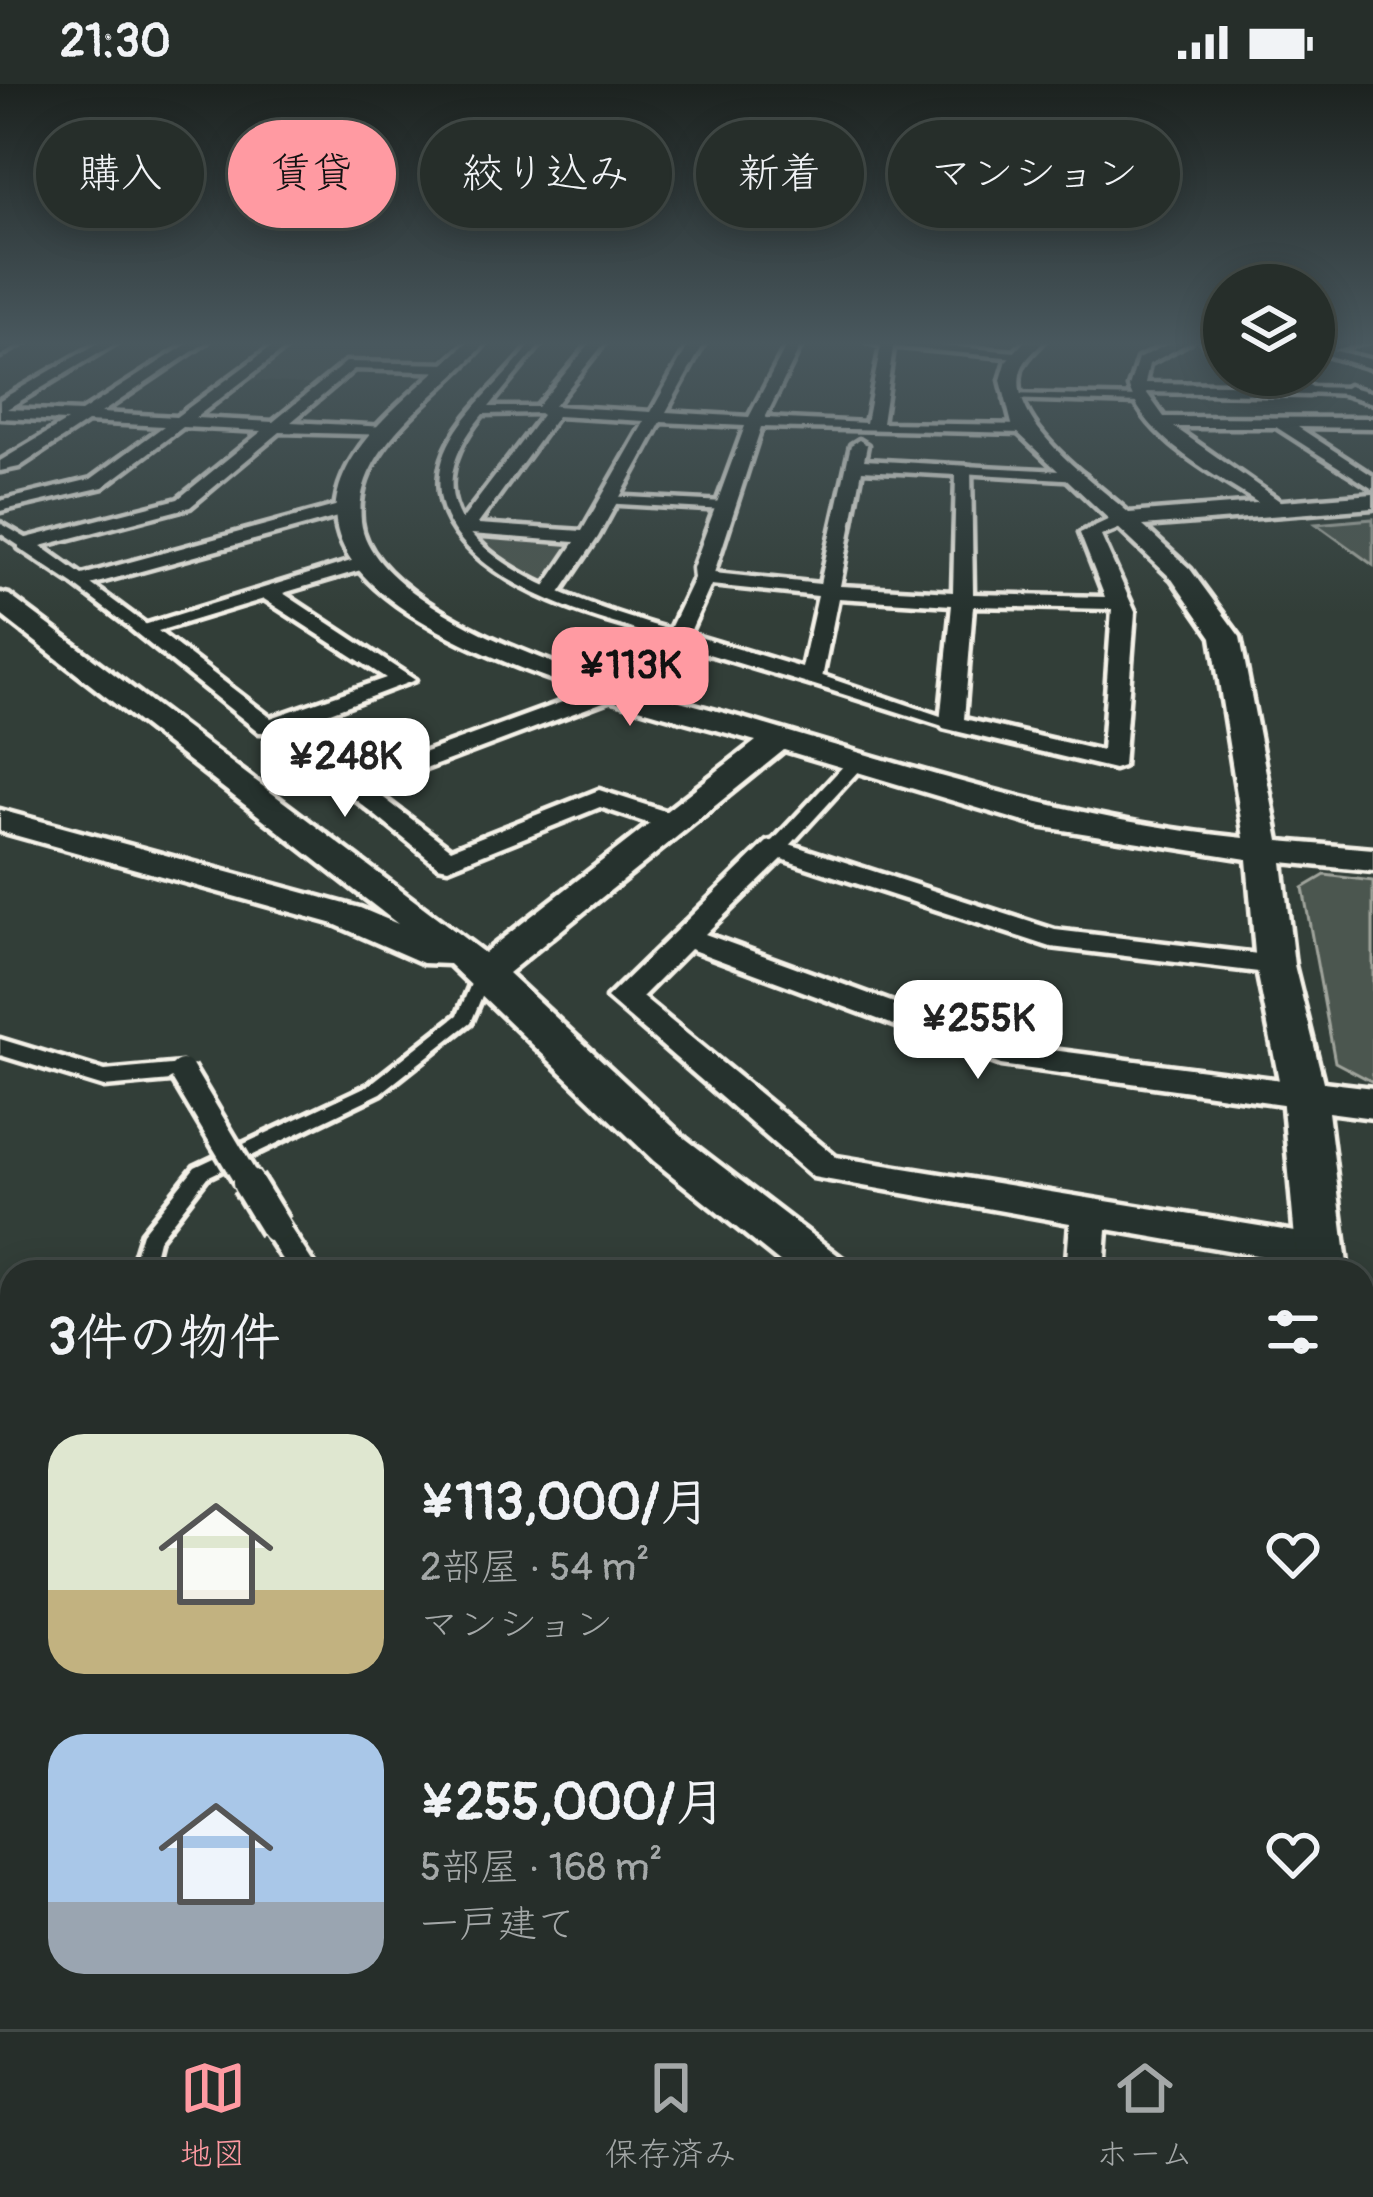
<!DOCTYPE html>
<html lang="ja">
<head>
<meta charset="utf-8">
<style>
	body { margin:0; font-family:Pangolin,"Klee One",sans-serif; background:#323a36; color:#f1f3f6; height:100vh; display:flex; flex-direction:column; font-size:45px; white-space:nowrap }
	* { box-sizing:border-box; margin:0 }
	p { font-size:39px; color:#a4a8a8 }
	.icon { flex:none; width:66px; height:66px; fill:none; stroke:currentColor; stroke-width:2; stroke-linecap:round; stroke-linejoin:round }
	.map { position:relative; flex:1; overflow:hidden }
	.drawer { position:absolute; left:0px; top:1176px; width:1374px; height:771px; display:flex; flex-direction:column; background:#262e2a; border-radius:36px 36px 0 0; box-shadow:0 6px 30px #0003,0 0 0 3px #424a47 }
	.drawer>* { flex:none }
	.hud { position:absolute; left:36px; top:36px; width:1302px; height:108px; display:flex; gap:24px }
	.buttons { position:absolute; left:1203px; top:180px; display:grid; gap:24px }
	.buttons a { display:grid; place-items:center; width:132px; height:132px; border-radius:50%; background:#262e2a; box-shadow:0 6px 30px #0003,0 0 0 3px #424a47; font-size:60px }
	.price { position:absolute; translate:-50% -102px; padding:0 27px; border-radius:24px; background:#fff; color:#222; font-size:39px; line-height:78px; filter:drop-shadow(0 3px 6px #0008) }
	.price::after { content:''; position:absolute; left:50%; top:72px; width:36px; height:27px; margin-left:-18px; background:inherit; clip-path:polygon(0 0,100% 0,50% 100%) }
	.price.on { background:#ff9aa2; color:#111 }
	ul { padding:0; list-style:none }
	li { display:flex; align-items:center; gap:36px; height:300px; padding:0 48px }
	li span { display:grid; place-items:center; flex:none; width:336px; height:240px; border-radius:36px; color:#555 }
	li>.icon { margin-inline-start:auto }
	span .icon { width:144px; height:144px; fill:#fffc; stroke-width:1 }
	li b { font-size:51px }
	h2 { display:flex; justify-content:space-between; align-items:center; height:144px; padding:0 48px; font-size:51px }
	.pill { padding:0 42px; border-radius:54px; background:#262e2a; box-shadow:0 6px 30px #0003,0 0 0 3px #424a47; font-size:42px; line-height:108px }
	.pill.on { background:#ff9aa2; color:#111 }
	.status { display:flex; justify-content:space-between; align-items:center; height:84px; padding:0 60px; background:#262e2a; direction:ltr }
	.status svg { height:33px; fill:currentColor }
	.dock { display:flex; justify-content:space-around; align-items:center; height:168px; border-top:3px solid #424a47; background:#262e2a; font-size:33px; color:#a4a8a8 }
	.dock a { display:grid; justify-items:center; gap:6px }
	.dock .on { color:#ff9aa2 }
	.map>svg:first-child { display:block }
	.built { fill:#404b44 }
	.green { fill:#4c564f; stroke:#a0a49c; stroke-width:3 }
	.lines { fill:none; stroke-linecap:round; stroke-linejoin:round }
	.service-casing { stroke:#f4f1e8; stroke-width:10 }
	.pedestrian-casing { stroke:#f4f1e8; stroke-width:9 }
	.minor-casing { stroke:#f4f1e8; stroke-width:9 }
	.tertiary-casing { stroke:#f4f1e8; stroke-width:9 }
	.service { fill:#26332d; fill-rule:evenodd }
	.pedestrian { fill:#26332d; fill-rule:evenodd }
	.minor { fill:#26332d; fill-rule:evenodd }
	.tertiary { fill:#26332d; fill-rule:evenodd }
	.pedestrian-bridge-far1-casing { stroke:#f4f1e8; stroke-width:33; stroke-linecap:butt }
	.pedestrian-bridge-casing { stroke:#f4f1e8; stroke-width:39; stroke-linecap:butt }
	.pedestrian-bridge-far1 { stroke:#26332d; stroke-width:24 }
	.pedestrian-bridge { stroke:#26332d; stroke-width:30 }
</style>
</head>
<body>
<div class="status"><b>21:30</b><svg viewBox="0 0 49 12"><path d="M0 12V9h3v3zM5 12V6h3v6zM10 12V3h3v9zM15 12V0h3v12zM26 1h20v11H26zM47 4h2v5h-2z"/></svg></div>
<div class="map">
<svg width="1373" height="1945" viewBox="0 0 1373 1945">
	<rect width="100%" height="100%" fill="#323e38"/>
	<filter id="ink" filterUnits="userSpaceOnUse"><feTurbulence type="fractalNoise" baseFrequency=".00833" numOctaves="2"/><feDisplacementMap in="SourceGraphic" scale="24" xChannelSelector="R" yChannelSelector="G"/><feConvolveMatrix kernelMatrix="1 2 1 2 8 2 1 2 1" color-interpolation-filters="sRGB"/></filter>
	<g filter="url(#ink)">
		<path class="built" d="M 297,257 L 402,257 L 456,259 L 432,281 L 349,278 L 319,301 L 245,296 Z"/>
		<g class="green">
			<path d="M 1373,435 L 1373,481 L 1316,440 Z"/>
			<path d="M 479,452 L 571,460 L 549,496 L 531,499 L 500,478 Z"/>
			<path d="M 1325,791 L 1373,797 L 1373,998 L 1335,978 L 1303,804 Z"/>
			<path d="M 12,1422 L 12,1935 L 715,1935 L 711,1945 L 0,1945 L 0,1426 Z"/>
		</g>
		<g class="lines">
			<g class="service-casing">
				<g id="service">
					<path d="M 484,883 L 492,888 L 471,938 L 381,1009 L 207,1093 L 158,1156 L 150,1188 L 130,1188 L 142,1149 L 195,1083 L 369,1001 L 458,931 L 476,888 Z"/>
					<path d="M 12,1304 L 12,1322 L 0,1325 L 0,1307 Z"/>
				</g>
			</g>
			<g class="pedestrian-casing">
				<g id="pedestrian">
					<path d="M 533,257 L 543,257 L 489,323 L 543,323 L 549,326 L 543,329 L 483,330 C 370,464 591,522 683,550 L 683,556 C 663,558 640,547 620,541 C 549,521 416,470 443,375 C 457,329 507,296 533,257 Z"/>
					<path d="M 885,257 L 1016,268 L 1021,271 L 1016,274 L 889,262 Z"/>
					<path d="M 1309,303 L 1348,304 L 1354,307 L 1348,310 L 1305,308 Z"/>
					<path d="M 1009,310 L 1141,313 L 1147,316 L 1141,319 L 1005,315 Z"/>
					<path d="M 965,382 L 1080,388 L 1086,392 L 1080,396 L 961,389 L 959,386 Z"/>
					<path d="M 607,412 L 725,418 L 732,422 L 725,426 L 602,419 L 602,413 Z"/>
					<path d="M 0,439 L 31,457 L 31,463 L 21,463 L 0,449 Z"/>
					<path d="M 74,495 L 84,495 L 148,542 L 148,548 L 136,548 L 74,501 Z"/>
					<path d="M 805,590 L 817,590 L 961,639 L 946,643 L 805,598 Z"/>
					<path d="M 268,638 L 360,699 L 360,707 L 346,707 L 262,647 L 262,639 Z"/>
					<path d="M 856,674 L 865,679 L 862,683 L 784,768 L 770,768 L 770,760 L 850,675 Z"/>
					<path d="M 0,955 L 105,987 L 182,980 L 194,988 L 182,996 L 104,1003 L 0,971 Z"/>
					<path d="M 275,1133 L 285,1136 L 319,1188 L 290,1188 L 261,1143 L 265,1136 Z"/>
				</g>
			</g>
			<g class="minor-casing">
				<g id="minor">
					<path d="M 10,257 L 27,257 L 0,272 L 0,262 Z"/>
					<path d="M 102,257 L 119,257 L 7,325 L 81,328 L 192,257 L 208,257 L 101,329 L 176,333 L 279,257 L 295,257 L 195,334 L 273,338 L 346,278 L 454,280 L 461,284 L 454,288 L 354,285 L 291,338 L 387,343 L 395,348 L 393,351 L 280,348 L 190,423 L 41,462 L 82,491 L 346,419 L 352,421 L 352,429 L 79,504 L 19,464 L 19,456 L 178,415 L 262,347 L 183,343 L 103,403 L 0,427 L 0,417 L 91,395 L 164,342 L 87,338 L 19,383 L 0,387 L 0,377 L 67,337 L 0,334 L 0,316 Z"/>
					<path d="M 592,257 L 606,257 L 554,322 L 651,328 L 691,257 L 705,257 L 666,328 L 749,333 L 789,257 L 803,257 L 765,334 L 866,339 L 881,262 L 866,257 L 894,257 L 882,339 L 1029,341 L 1031,344 L 1023,349 L 761,343 L 714,489 L 820,500 L 851,361 L 859,356 L 867,361 L 864,376 L 971,382 L 973,510 L 1105,513 L 1080,449 L 1114,433 L 1128,433 L 1128,441 L 1101,452 L 1135,528 L 1123,682 L 1114,685 L 943,644 L 940,639 L 952,521 L 838,514 L 822,594 L 811,601 L 669,558 L 666,553 L 694,494 L 693,484 L 745,342 L 661,338 L 598,453 L 556,515 L 539,511 L 575,458 L 458,449 L 458,441 L 542,331 L 535,326 L 537,323 ZM 557,332 L 645,337 L 582,447 L 478,440 ZM 862,386 L 956,391 L 953,508 L 840,502 ZM 711,501 L 818,512 L 802,584 L 689,550 ZM 973,522 L 1112,525 L 1102,667 L 964,635 Z"/>
					<path d="M 1174,257 L 1191,257 L 1149,280 L 1145,299 L 1309,301 L 1317,306 L 1309,311 L 1146,308 L 1164,333 L 1373,334 L 1373,344 L 1298,343 L 1373,392 L 1373,405 L 1276,343 L 1174,343 L 1284,420 L 1284,428 L 1272,428 C 1225,395 1147,360 1129,303 L 1138,275 Z"/>
					<path d="M 1316,262 L 1373,276 L 1373,285 L 1316,268 Z"/>
					<path d="M 1348,302 L 1373,309 L 1373,319 L 1343,310 L 1340,307 Z"/>
					<path d="M 364,473 L 371,475 L 371,483 L 283,509 L 415,596 L 277,648 L 259,648 L 131,545 ZM 264,515 L 386,594 L 271,634 L 158,547 Z"/>
					<path d="M 614,599 L 622,601 L 622,611 L 372,705 L 451,765 L 599,706 L 683,733 L 687,739 L 683,745 L 665,745 L 600,723 L 448,784 L 438,782 L 340,703 L 344,698 Z"/>
					<path d="M 777,756 L 1055,846 L 1275,872 L 1290,881 L 1275,890 L 1051,863 L 782,775 L 705,850 L 1006,960 L 1304,999 L 1316,1003 L 1321,1011 L 1316,1019 L 1304,1023 L 1001,981 L 690,865 L 642,913 L 836,1073 L 1320,1152 L 1334,1157 L 1339,1167 L 1334,1177 L 1320,1182 L 1107,1145 L 1104,1188 L 1066,1188 L 1070,1139 L 813,1093 L 607,914 L 767,758 Z"/>
				</g>
			</g>
			<g class="tertiary-casing">
				<g id="tertiary">
					<path d="M 468,257 L 487,257 C 445,310 353,360 361,437 C 367,497 475,548 525,568 C 599,599 682,616 759,639 C 920,686 1077,738 1244,754 L 1212,553 L 1172,495 L 1013,344 L 1001,296 L 1007,276 L 1025,257 L 1044,257 C 1036,266 1025,274 1021,286 C 1006,339 1095,398 1129,429 L 1373,410 L 1373,424 L 1143,442 L 1190,485 L 1240,553 L 1279,757 L 1373,765 L 1373,787 L 1282,778 L 1294,881 L 1323,998 L 1373,1004 L 1373,1034 L 1328,1028 L 1348,1188 L 1298,1188 L 1282,1011 L 1256,881 L 1247,775 L 1038,742 L 784,666 L 508,889 L 686,1055 L 843,1175 L 851,1188 L 792,1188 L 654,1077 L 449,880 L 423,879 L 334,840 L 0,747 L 0,726 L 360,824 L 398,840 L 0,530 L 0,509 L 9,511 L 484,869 L 756,657 C 663,629 301,549 338,408 C 354,346 427,300 468,257 Z"/>
					<path d="M 1202,257 L 1224,257 L 1224,265 L 1205,261 Z"/>
					<path d="M 1334,257 L 1368,257 L 1314,271 L 1314,261 Z"/>
					<path d="M 1362,1413 L 1373,1417 L 1373,1530 L 1362,1526 Z"/>
					<path d="M 1183,1935 L 1257,1935 L 1261,1945 L 1185,1945 Z"/>
				</g>
			</g>
			<use href="#service" class="service"/>
			<use href="#pedestrian" class="pedestrian"/>
			<use href="#minor" class="minor"/>
			<use href="#tertiary" class="tertiary"/>
			<g class="pedestrian-bridge-far1-casing">
				<path id="pedestrian-bridge-far1" d="M 182,988 L 250,1102"/>
			</g>
			<g class="pedestrian-bridge-casing">
				<path id="pedestrian-bridge" d="M 248,1099 L 275,1143"/>
			</g>
			<use href="#pedestrian-bridge-far1" class="pedestrian-bridge-far1"/>
			<use href="#pedestrian-bridge" class="pedestrian-bridge"/>
		</g>
	</g>
	<linearGradient id="sky" x2="0" y2="1"><stop stop-color="#1c221f"/><stop offset="0.49" stop-color="#49585e"/><stop offset="1" stop-color="#49585e" stop-opacity="0"/></linearGradient>
	<rect width="1373" height="529" fill="url(#sky)"/>
</svg>
<div class="buttons">
<a><svg class="icon" aria-label="layers" viewBox="0 0 24 24"><path d="M12 4l9 5-9 5-9-5zM3 14l9 5 9-5"/></svg></a>
</div>
<b class="price on" style="left:630px;top:645px">¥113K</b>
<b class="price" style="left:345px;top:736px">¥248K</b>
<b class="price" style="left:978px;top:998px">¥255K</b>
<div class="hud">
<a class="pill">購入</a>
<a class="pill on">賃貸</a>
<a class="pill">絞り込み</a>
<a class="pill">新着</a>
<a class="pill">マンション</a>
</div>
<section class="drawer">
<h2>3件の物件<svg class="icon" aria-label="filters" viewBox="0 0 24 24"><path d="M4 7h16M4 17h16"/><circle cx="9" cy="7" r="2"/><circle cx="15" cy="17" r="2"/></svg></h2>
<ul>
<li><span style="background:linear-gradient(#dfe7d0 65%,#c2b280 0)"><svg class="icon" aria-label="home" viewBox="0 0 24 24"><path d="M3 11l9-7 9 7M6 9v11h12V9"/></svg></span><div><b>¥113,000/月</b><p>2部屋 · 54 m²</p><p>マンション</p></div><svg class="icon" aria-label="heart" viewBox="0 0 24 24"><path d="M12 20l-8-8c-3-5 5-10 8-4 3-6 11-1 8 4z"/></svg></li>
<li><span style="background:linear-gradient(#a9c7e8 70%,#9aa5b1 0)"><svg class="icon" aria-label="home" viewBox="0 0 24 24"><path d="M3 11l9-7 9 7M6 9v11h12V9"/></svg></span><div><b>¥255,000/月</b><p>5部屋 · 168 m²</p><p>一戸建て</p></div><svg class="icon" aria-label="heart" viewBox="0 0 24 24"><path d="M12 20l-8-8c-3-5 5-10 8-4 3-6 11-1 8 4z"/></svg></li>
</ul>
</section>
</div>
<nav class="dock">
<a class="on"><svg class="icon" aria-label="map" viewBox="0 0 24 24"><path d="M3 6l6-2 6 2 6-2v14l-6 2-6-2-6 2zM9 4v14M15 6v14"/></svg>地図</a>
<a><svg class="icon" aria-label="saved" viewBox="0 0 24 24"><path d="M7 4h10v16l-5-4-5 4z"/></svg>保存済み</a>
<a><svg class="icon" aria-label="home" viewBox="0 0 24 24"><path d="M3 11l9-7 9 7M6 9v11h12V9"/></svg>ホーム</a>
</nav>
</body>
</html>
